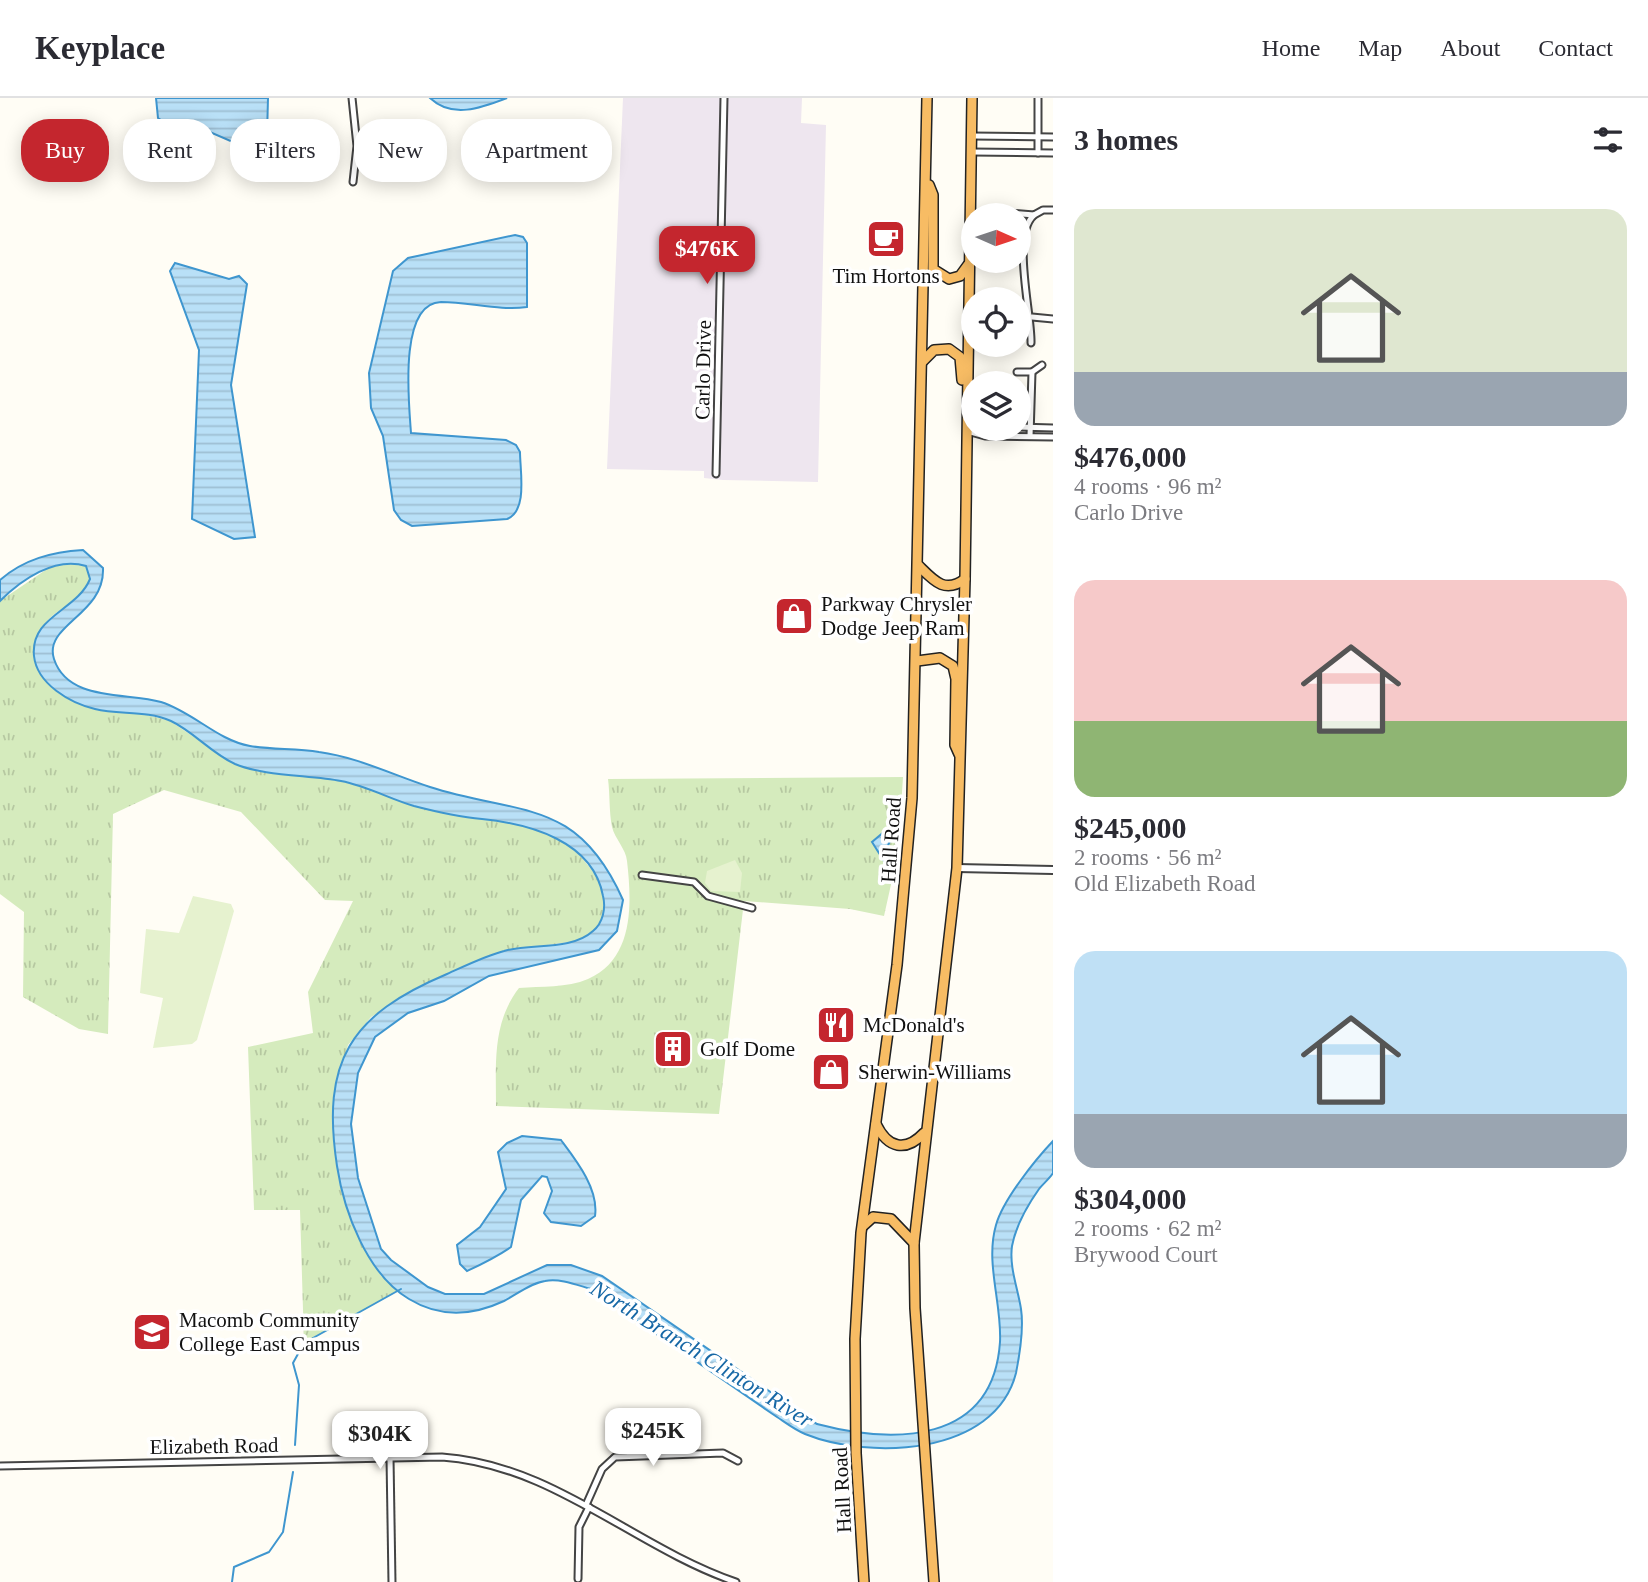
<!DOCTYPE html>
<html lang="en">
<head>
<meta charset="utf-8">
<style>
	body { margin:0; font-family:"Times New Roman",serif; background:#f7f7f7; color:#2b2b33; height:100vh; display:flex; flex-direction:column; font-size:26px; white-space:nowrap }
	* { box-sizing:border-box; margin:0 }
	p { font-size:23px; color:#7c7c81 }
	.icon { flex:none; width:38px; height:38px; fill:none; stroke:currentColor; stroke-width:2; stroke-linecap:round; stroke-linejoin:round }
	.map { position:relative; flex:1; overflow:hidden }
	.drawer { display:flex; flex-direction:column; background:#fff; width:595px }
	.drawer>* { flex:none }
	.hud { position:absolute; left:21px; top:21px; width:665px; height:63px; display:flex; gap:14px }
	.needle { width:46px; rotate:93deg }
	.fabs { position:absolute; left:961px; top:105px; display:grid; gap:14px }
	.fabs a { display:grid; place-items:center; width:70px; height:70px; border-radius:50%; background:#fff; box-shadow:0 4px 18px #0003; font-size:35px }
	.price { position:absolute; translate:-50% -60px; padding:0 16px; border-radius:14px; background:#fff; color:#222; font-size:23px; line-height:46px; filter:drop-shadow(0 2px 4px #0008) }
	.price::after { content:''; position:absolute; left:50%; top:42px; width:21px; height:16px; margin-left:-10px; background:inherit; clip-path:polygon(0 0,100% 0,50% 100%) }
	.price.active { background:#c4262e; color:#fff }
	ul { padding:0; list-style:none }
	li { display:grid; align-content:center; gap:14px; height:371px; padding:0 21px }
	li span { display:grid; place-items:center; height:217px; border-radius:21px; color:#555 }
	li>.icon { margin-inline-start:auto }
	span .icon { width:126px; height:126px; fill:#fffc; stroke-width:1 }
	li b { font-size:30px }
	h2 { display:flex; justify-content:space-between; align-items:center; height:84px; padding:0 21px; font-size:30px }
	.pill { padding:0 24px; border-radius:28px; background:#fff; box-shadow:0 4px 18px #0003; font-size:24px; line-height:63px }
	.pill.active { background:#c4262e; color:#fff }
	header { display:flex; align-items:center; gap:42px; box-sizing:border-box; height:98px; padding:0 35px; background:#fff; border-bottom:2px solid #e1e1e2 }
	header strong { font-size:33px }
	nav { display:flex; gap:38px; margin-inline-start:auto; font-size:24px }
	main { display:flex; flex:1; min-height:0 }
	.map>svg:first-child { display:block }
	.industrial { fill:#eee6ef }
	.grass { fill:url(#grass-tufts) }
	.pitch { fill:#e6f2cf }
	.water { fill:url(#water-rules); stroke:#3f96cf; stroke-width:2 }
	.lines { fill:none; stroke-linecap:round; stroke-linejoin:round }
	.stream { stroke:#3f96cf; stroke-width:2 }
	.minor-casing { stroke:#444; stroke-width:9 }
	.tertiary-casing { stroke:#444; stroke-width:10 }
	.trunk-casing { stroke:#222; stroke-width:12 }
	.minor { stroke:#fff; stroke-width:5 }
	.tertiary { stroke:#fff; stroke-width:6 }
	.trunk { stroke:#f7bc64; stroke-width:9 }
	.labels { text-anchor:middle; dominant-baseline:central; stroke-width:7; stroke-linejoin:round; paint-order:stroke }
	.poi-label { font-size:21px; fill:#111; stroke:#fff; text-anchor:start }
	.street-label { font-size:21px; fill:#111; stroke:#fff }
	.water-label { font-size:23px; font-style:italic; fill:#1768a6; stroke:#fff }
</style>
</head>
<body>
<header>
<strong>Keyplace</strong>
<nav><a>Home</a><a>Map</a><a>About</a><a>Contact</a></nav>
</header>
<main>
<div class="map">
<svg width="1053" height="1484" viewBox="0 0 1053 1484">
	<defs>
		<pattern id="grass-tufts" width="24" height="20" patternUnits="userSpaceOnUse" patternTransform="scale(1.75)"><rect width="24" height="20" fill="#d5ebbd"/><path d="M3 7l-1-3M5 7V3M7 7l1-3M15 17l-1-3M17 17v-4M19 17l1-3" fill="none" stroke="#b6c8a1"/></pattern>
		<pattern id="water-rules" width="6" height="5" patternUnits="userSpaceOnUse" patternTransform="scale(1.75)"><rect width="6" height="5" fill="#b9e0f7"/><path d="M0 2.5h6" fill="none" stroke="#9ebfd3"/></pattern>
	</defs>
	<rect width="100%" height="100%" fill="#fffdf5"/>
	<path class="industrial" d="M 623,0 L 802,0 L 801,25 L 826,27 L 818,384 L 723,382 L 704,380 L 704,373 L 607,371 Z"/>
	<g class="grass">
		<path d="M 75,464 L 86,468 C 101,497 65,505 49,521 C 41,528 37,547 34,557 L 42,576 L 95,611 L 132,613 L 170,623 L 236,667 L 345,683 L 413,707 L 463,719 L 509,724 L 546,735 L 572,748 L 601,783 L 605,805 L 601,825 L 592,835 L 577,843 L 503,853 L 431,883 L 371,919 L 348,947 L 334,1003 L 339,1083 L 381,1178 L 399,1192 L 304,1245 L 300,1112 L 254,1112 L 248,949 L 313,935 L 308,894 L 353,803 L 325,802 L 241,714 L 164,692 L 113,716 L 108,936 L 79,931 L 23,899 L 24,814 L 0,796 L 0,503 L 50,469 Z"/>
		<path d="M 903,679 L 898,755 L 884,818 L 850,811 L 744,803 L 719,1016 L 496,1008 C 496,966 492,925 519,890 C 541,888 567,890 588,881 C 634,861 632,806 627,763 C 626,751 615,741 612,729 C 609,714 610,696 608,681 Z"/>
	</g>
	<g class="pitch">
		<path d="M 735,762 L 742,775 L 740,794 L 711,793 L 705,785 L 707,773 Z"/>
		<path d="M 193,798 L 231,806 L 234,813 L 197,942 L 192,946 L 153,950 L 163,900 L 140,895 L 146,831 L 179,835 Z"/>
	</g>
	<g class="water">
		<path d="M 156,0 L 268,0 L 267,38 L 260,47 L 242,48 L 203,31 L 174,31 L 158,20 Z"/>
		<path d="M 430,0 L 507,0 C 481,10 452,21 430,0 Z"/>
		<path d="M 515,137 L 523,139 L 527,145 L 527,209 C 499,213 470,204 441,204 C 398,205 409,306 411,335 L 506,342 L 516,347 L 520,354 C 520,373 528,413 507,421 L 412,428 L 401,422 L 394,412 L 383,338 L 371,310 L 369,275 L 393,173 L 408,160 Z"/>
		<path d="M 175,165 L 229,181 L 239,178 L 247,186 L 231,287 L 255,439 L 234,441 L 192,421 L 199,252 L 170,173 Z"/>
		<path d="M 83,452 L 103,470 C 105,517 43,527 54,561 C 68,604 127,594 161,604 C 193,614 217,642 250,648 C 273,652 296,650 319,654 C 357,659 393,677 430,689 C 521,718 577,699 623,802 L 617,833 L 599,852 L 489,878 L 444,903 L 408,915 L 375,939 L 358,975 L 351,1026 L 358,1080 L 381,1151 L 391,1162 L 428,1189 L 445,1196 L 484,1196 L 547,1167 L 571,1167 L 602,1178 L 817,1326 C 893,1346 993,1347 1000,1244 C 1002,1205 985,1165 996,1127 C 1003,1102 1035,1062 1053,1043 C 1053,1051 1053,1067 1053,1075 C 1050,1080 1043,1086 1039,1091 C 1027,1108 1016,1127 1012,1148 C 1009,1169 1018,1191 1021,1211 C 1024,1231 1020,1255 1016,1275 C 995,1358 869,1362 805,1336 C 795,1332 786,1325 777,1319 L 591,1191 C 577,1187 560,1180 545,1183 C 531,1185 517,1196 504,1203 C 472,1218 440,1220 409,1201 C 367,1176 344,1114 337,1068 C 321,963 350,917 447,876 C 465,868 485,858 504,853 C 531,845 571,853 593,833 C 603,825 606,810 603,798 C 593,743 530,726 482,721 C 460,719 437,714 414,708 C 390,701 367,688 341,683 C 310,677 263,678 235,666 C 211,655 194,634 171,623 C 146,612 120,617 95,611 C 70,605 37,586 34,558 C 30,518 77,513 90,481 L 86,468 C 55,458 21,482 0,503 L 0,482 C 24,461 52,454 83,452 Z"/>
		<path d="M 885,733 L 892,738 L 887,750 L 890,761 L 884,763 L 872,744 Z"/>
		<path d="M 522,1038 L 561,1042 C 576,1062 599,1091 595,1118 L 581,1128 L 551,1124 L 544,1115 L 552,1093 L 547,1079 L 542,1078 L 521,1102 L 511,1149 C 495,1160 482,1166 467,1173 L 460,1166 L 457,1147 L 480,1129 L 506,1091 L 498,1054 L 507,1045 Z"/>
	</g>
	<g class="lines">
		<g class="stream">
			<path d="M 295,1347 L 299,1287 L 293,1265 L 304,1245 L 401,1191"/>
			<path d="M 232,1484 L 234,1469 L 269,1454 L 283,1434 L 293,1374"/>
		</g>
		<g class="minor-casing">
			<g id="minor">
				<path d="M 352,0 L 357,48 L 353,84"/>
				<path d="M 1038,0 L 1038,55"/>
				<path d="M 972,38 L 1053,39"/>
				<path d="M 972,54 L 1053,55"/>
				<path d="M 1010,115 L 1034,117 L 1043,112 L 1053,112"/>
				<path d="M 1032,219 L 1053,221"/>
				<path d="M 1031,245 C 1032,216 1011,137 1034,117"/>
				<path d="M 1017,274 L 1032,274 L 1042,267"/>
				<path d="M 1018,329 L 1053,330"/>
				<path d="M 967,333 L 985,338 L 1053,339"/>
				<path d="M 1030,338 L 1032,274"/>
				<path d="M 716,376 L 724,0"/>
				<path d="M 642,777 L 694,784 L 708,798 L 752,810"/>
				<path d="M 390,1360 L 392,1484"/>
				<path d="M 0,1368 L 442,1359 C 554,1367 634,1449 736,1484"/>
				<path d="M 586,1407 L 602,1371 L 615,1359 L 723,1355 L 738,1363"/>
				<path d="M 578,1481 L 579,1429 L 589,1409"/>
			</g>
		</g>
		<g class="tertiary-casing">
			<path id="tertiary" d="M 957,770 L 1053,772"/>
		</g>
		<g class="trunk-casing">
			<g id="trunk">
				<path d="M 929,87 L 933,97 L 933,171 L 949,181 L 960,178 L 968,167"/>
				<path d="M 922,264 L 934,252 L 949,251 L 960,259 L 962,282"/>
				<path d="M 919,468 C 934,483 945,496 965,481"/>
				<path d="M 917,563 L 940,560 L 953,568 L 956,581 L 955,647 L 959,656"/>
				<path d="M 876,1026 C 888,1051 906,1054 924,1035"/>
				<path d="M 863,1128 L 873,1119 L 891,1121 L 914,1145"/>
				<path d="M 864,1484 L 856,1355 L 855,1241 L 861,1135 L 897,867 L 912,700 L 927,0"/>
				<path d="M 934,1484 L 915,1210 L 914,1145 L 957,770 L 965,481 L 972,0"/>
			</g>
		</g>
		<use href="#minor" class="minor"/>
		<use href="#tertiary" class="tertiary"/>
		<use href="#trunk" class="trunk"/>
	</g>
	<defs>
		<g id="cafe-square" transform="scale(2.0125)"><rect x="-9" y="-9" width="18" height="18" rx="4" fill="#c4262e" stroke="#fff"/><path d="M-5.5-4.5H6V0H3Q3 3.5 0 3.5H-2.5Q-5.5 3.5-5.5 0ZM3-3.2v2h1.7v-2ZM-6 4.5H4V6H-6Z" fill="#fff"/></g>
		<g id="shop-square" transform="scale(2.0125)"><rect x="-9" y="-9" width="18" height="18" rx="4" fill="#c4262e" stroke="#fff"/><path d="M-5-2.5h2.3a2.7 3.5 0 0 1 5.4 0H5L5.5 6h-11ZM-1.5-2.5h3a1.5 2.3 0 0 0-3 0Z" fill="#fff"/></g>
		<g id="restaurant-square" transform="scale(2.0125)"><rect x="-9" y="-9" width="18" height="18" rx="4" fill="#c4262e" stroke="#fff"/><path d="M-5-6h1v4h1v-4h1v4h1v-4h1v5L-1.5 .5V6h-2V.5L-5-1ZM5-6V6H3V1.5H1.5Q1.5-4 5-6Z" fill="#fff"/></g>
		<g id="building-square" transform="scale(2.0125)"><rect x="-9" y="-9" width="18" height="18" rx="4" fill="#c4262e" stroke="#fff"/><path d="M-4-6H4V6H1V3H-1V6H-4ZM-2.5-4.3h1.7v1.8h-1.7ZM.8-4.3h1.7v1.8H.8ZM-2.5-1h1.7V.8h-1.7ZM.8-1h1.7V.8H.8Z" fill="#fff"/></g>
		<g id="university-square" transform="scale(2.0125)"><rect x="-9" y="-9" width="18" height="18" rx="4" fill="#c4262e" stroke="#fff"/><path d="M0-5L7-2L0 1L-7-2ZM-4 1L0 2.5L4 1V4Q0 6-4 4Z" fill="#fff"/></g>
	</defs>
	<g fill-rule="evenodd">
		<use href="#cafe-square" x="886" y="141"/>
		<use href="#shop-square" x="794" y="518"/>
		<use href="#restaurant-square" x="836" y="927"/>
		<use href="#building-square" x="673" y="951"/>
		<use href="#shop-square" x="831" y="974"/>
		<use href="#university-square" x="152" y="1234"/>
	</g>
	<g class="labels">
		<g class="poi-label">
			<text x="886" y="178" text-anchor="middle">Tim Hortons</text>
			<text x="821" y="506">Parkway Chrysler<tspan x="821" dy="24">Dodge Jeep Ram</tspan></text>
			<text x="863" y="927">McDonald's</text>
			<text x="700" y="951">Golf Dome</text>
			<text x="858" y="974">Sherwin-Williams</text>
			<text x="179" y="1222">Macomb Community<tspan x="179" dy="24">College East Campus</tspan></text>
		</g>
		<g class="street-label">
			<text transform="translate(703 272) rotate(-89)">Carlo Drive</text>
			<text transform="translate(891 742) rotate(-86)">Hall Road</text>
			<text transform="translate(214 1348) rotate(-1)">Elizabeth Road</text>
			<text transform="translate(842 1392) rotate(-93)">Hall Road</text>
		</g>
		<g class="water-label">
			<text transform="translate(702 1256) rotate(32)">North Branch Clinton River</text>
		</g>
	</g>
</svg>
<div class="fabs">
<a><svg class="needle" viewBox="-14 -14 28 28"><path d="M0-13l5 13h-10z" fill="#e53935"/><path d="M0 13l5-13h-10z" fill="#7c7c81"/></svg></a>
<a><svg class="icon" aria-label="locate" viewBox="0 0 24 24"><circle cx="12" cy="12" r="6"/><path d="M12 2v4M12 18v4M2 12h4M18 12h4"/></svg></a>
<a><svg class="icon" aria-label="layers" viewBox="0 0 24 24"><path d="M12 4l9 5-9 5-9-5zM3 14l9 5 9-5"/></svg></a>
</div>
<b class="price active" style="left:707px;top:188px">$476K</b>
<b class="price" style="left:653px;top:1370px">$245K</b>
<b class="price" style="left:380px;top:1373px">$304K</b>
<div class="hud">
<a class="pill active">Buy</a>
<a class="pill">Rent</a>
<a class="pill">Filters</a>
<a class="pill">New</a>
<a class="pill">Apartment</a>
</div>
</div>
<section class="drawer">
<h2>3 homes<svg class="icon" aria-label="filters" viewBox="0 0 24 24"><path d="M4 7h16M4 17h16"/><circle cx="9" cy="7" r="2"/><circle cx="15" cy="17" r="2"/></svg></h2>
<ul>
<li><span style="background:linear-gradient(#dfe7d0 75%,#9aa5b1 0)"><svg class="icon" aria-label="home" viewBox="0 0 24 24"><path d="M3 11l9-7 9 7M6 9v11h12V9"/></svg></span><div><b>$476,000</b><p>4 rooms · 96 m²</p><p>Carlo Drive</p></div></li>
<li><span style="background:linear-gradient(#f6c9c9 65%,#8fb573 0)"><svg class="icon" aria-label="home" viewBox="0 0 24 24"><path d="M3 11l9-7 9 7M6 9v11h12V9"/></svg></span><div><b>$245,000</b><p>2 rooms · 56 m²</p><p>Old Elizabeth Road</p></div></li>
<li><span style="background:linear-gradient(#bfe0f5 75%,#9aa5b1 0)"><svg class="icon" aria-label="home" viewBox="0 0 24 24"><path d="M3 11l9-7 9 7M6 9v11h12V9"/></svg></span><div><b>$304,000</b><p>2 rooms · 62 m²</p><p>Brywood Court</p></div></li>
</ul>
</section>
</main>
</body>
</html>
